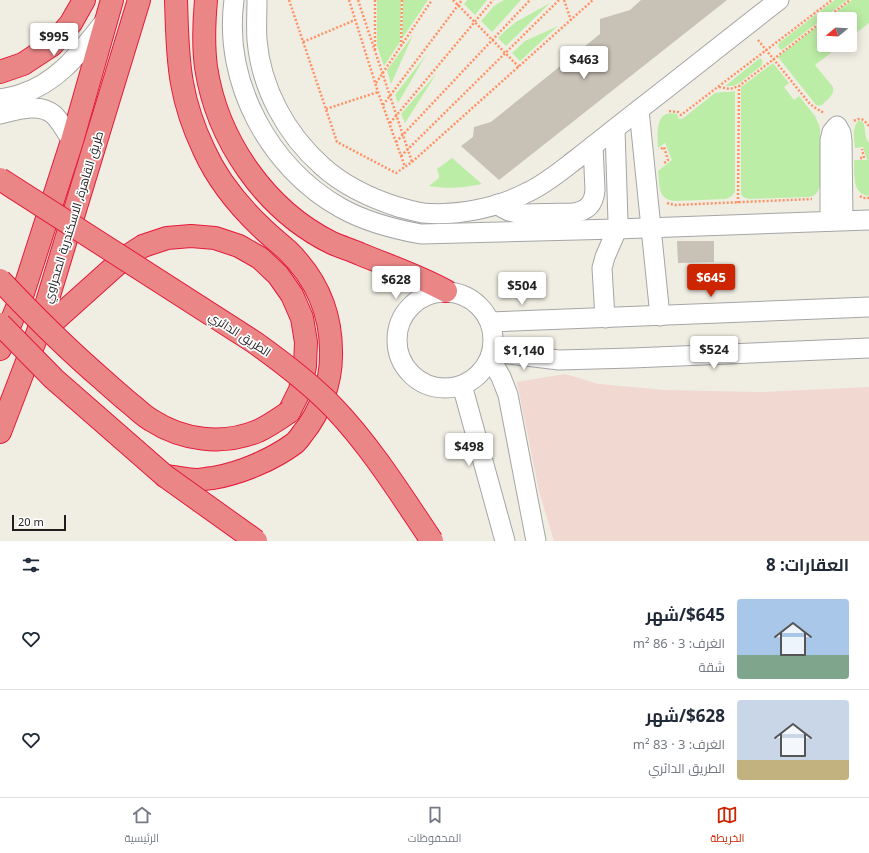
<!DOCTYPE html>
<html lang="ar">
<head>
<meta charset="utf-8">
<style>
	body { margin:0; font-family:"Noto Sans",Cairo,sans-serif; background:#f2f2f3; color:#1f2937; direction:rtl; height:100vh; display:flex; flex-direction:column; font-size:15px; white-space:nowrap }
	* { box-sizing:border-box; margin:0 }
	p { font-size:13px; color:#747a83 }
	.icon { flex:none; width:22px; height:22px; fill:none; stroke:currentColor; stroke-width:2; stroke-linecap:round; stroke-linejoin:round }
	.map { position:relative; height:541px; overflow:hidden; direction:ltr }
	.panel { display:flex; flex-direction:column; background:#fff; flex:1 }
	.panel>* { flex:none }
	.needle { width:26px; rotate:252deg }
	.buttons { position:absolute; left:817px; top:12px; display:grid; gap:8px }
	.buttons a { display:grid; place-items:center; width:40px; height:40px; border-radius:4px; background:#fff; box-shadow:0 2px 10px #0003; font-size:20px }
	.scale { position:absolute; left:12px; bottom:10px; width:54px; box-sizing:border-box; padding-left:4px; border:2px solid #1e1e1e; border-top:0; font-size:11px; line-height:14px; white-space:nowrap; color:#1e1e1e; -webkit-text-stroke:3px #fff; paint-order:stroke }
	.price { position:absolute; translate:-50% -34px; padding:0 9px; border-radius:4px; background:#fff; color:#222; font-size:13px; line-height:26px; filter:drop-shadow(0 1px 2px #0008) }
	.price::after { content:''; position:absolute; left:50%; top:24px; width:12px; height:9px; margin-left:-6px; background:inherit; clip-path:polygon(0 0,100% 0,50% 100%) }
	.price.on { background:#cc2500; color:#fff }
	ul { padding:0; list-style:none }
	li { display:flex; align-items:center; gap:12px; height:100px; padding:0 20px }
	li+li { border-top:1px solid #e0e1e3 }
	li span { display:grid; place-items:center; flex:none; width:112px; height:80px; border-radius:4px; color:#555 }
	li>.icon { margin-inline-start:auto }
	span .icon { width:48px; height:48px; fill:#fffc; stroke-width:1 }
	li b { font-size:17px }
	h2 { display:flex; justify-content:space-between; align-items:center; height:48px; padding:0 20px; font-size:17px }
	.tab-bar { display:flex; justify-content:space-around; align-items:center; height:56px; border-top:1px solid #e0e1e3; background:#fff; font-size:11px; color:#747a83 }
	.tab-bar a { display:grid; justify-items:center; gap:2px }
	.tab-bar .on { color:#cc2500 }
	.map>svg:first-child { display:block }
	.commercial { fill:#f1d8d1 }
	.grass { fill:#bceda6 }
	.building { fill:#c7c1b6 }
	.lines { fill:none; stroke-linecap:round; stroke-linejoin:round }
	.minor-casing { stroke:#a5a5a5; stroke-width:21 }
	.highway-casing { stroke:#e41a3a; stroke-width:24 }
	.path { stroke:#ff9165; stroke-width:2.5; stroke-dasharray:2 2; stroke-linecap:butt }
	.minor { stroke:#fff; stroke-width:19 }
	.highway { stroke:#eb8687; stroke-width:22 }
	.highway-bridge-casing { stroke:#e41a3a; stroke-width:24; stroke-linecap:butt }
	.highway-bridge { stroke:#eb8687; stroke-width:22 }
	.labels { text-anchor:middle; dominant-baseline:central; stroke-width:3.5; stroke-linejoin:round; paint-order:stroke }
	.street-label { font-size:12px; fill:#1e1e1e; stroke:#fff }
</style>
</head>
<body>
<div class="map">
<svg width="869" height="541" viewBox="0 0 869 541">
	<rect width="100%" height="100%" fill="#f0eee3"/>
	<path class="commercial" d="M 565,374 L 599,384 L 665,390 L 760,392 L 869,387 L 869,541 L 554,541 L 539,491 L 517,382 Z"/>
	<g class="grass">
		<path d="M 377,0 L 401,0 L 400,42 L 384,66 L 377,46 Z"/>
		<path d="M 403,0 L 428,0 L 402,39 Z"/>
		<path d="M 467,0 L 487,0 L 475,15 L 464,4 Z"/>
		<path d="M 504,0 L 521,0 L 492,32 L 481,21 L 494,6 Z"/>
		<path d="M 835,0 L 847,0 L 783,49 L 781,50 L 778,47 L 779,43 Z"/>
		<path d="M 852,0 L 869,0 L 869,23 L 850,38 L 850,19 L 827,19 Z"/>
		<path d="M 550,3 L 506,46 L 498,38 L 506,30 L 516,22 Z"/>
		<path d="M 824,21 L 824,45 L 841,45 L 815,65 L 833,87 C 835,94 828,99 823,104 C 821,106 819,106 816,105 L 778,57 Z"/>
		<path d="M 558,26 L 520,61 L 512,53 L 525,41 Z"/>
		<path d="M 413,35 L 391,84 L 387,70 Z"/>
		<path d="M 426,55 L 398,103 L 395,95 Z"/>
		<path d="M 760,58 C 763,60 763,63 761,66 L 738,84 L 733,86 L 725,86 Z"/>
		<path d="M 773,63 L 789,83 L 784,87 L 794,100 L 799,96 L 815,116 L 819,125 L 820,129 L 821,182 L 818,191 L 815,195 L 810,197 L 749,199 L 743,197 L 741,194 L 741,87 Z"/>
		<path d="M 436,74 L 405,123 L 401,114 Z"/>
		<path d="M 735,91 L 735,192 L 732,196 L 726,199 L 676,201 C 657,200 660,186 658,171 L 672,160 L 665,143 L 658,148 C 658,134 654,109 677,114 L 679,119 L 682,119 L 715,93 C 722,91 728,93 735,91 Z"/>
		<path d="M 858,121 L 861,121 L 864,124 L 866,138 L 869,143 L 869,196 C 851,194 855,173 854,160 L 867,160 L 863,147 L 855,148 C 854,139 852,129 858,121 Z"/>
		<path d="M 452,158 L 482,184 C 464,188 447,189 429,186 L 439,178 L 439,175 L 437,169 Z"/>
	</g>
	<g class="building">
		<path d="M 641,0 L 727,0 L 499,180 L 461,146 L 473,137 L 474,127 L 491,122 L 600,34 L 600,19 L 630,10 Z"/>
		<path d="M 677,241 L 714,241 L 714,262 L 678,263 Z"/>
	</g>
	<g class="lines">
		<g class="minor-casing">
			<g id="minor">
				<path d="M 234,0 C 223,82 269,168 341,208 C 366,222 393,229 421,234 L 617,229 L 869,220"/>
				<path d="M 257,0 C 257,13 256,27 257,40 C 261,88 286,134 322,166 C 344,186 370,198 398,207 C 406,209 415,212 423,213 C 457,216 498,208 528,192 C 547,183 563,169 579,157 C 598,142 617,127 636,112 C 684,75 731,37 779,0"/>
				<path d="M 0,99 C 7,97 14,97 21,94 C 59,82 81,51 105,21"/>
				<path d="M 639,110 L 660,316"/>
				<path d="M 0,114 C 16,110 40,102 54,115 C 61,122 67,133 72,141"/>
				<path d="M 498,204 L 503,208 L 509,211 L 521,214 L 573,213 C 587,211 594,204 595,190 L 593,146"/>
				<path d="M 830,221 L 830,140 L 832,132 L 837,126 L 841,133 L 842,141 L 843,220"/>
				<circle cx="445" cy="340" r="48"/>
				<path d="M 605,318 L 602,268 L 605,257 L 615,234 L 618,222 L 615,129"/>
				<path d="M 490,322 L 869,307"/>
				<path d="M 492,352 L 559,360 L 632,358 L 869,348"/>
				<path d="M 490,358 L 501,377 L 508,395 L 536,541"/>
				<path d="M 462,385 L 505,541"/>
			</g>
		</g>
		<g class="highway-casing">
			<g id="highway">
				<path d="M 206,0 C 204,22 203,44 206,67 C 217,140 265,210 332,243 C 341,247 351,250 360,254 C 389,266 419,276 446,291"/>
				<path d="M 0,72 L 23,64 L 52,45 L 71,23 L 84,0"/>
				<path d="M 36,337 L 123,259 L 143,246 L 167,238 L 191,236 L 215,238 L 239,246 L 260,258 L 278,275 L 292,295 L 302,318 L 306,342 L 305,366 L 300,390 L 289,412"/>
				<path d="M 0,349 L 23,293 L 72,141 L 112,0"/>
				<path d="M 0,432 L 36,338 L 139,0"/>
				<path d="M 165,476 C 176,477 187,480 197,480 C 202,480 208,478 213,478 C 241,473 272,460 295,443 C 298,440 301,436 303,433 C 320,412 331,383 331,356 C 332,315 317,279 287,250 C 278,242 269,235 261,227 C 238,205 217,179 204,150 C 194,129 186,106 182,83 C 177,56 177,28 176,0"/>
			</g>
		</g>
		<g class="path">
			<path d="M 289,0 L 337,142 L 396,173 L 412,162 L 593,0"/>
			<path d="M 349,0 L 378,92 L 405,167"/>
			<path d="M 358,0 L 412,162"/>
			<path d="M 375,0 L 375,50"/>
			<path d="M 453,0 L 519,67"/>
			<path d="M 564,0 L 571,20"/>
			<path d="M 825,19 L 850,0"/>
			<path d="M 758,40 L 810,104 L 817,109 L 824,113"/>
			<path d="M 303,42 L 355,20"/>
			<path d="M 401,46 L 402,0"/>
			<path d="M 376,83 L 432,0"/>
			<path d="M 719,87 L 730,89 L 739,86 L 824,20"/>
			<path d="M 383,105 L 462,0"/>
			<path d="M 326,109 L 378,92"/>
			<path d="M 669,111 L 678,112 L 681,115 L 832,0"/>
			<path d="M 854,121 C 861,116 865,121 869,126"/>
			<path d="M 390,123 L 493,0"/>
			<path d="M 396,142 L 530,0"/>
			<path d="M 661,149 L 664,147 L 668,160 L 663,164"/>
			<path d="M 401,156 L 559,0"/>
			<path d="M 860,158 L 864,158 L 862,149"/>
			<path d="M 860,196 L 863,198 L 869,198"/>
			<path d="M 667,203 L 675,205 L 812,199"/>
			<path d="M 738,203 L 739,86"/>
		</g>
		<use href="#minor" class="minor"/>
		<use href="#highway" class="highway"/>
		<g class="highway-bridge-casing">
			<g id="highway-bridge">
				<path d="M 0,179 L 254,342 C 282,362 310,383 334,408 C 372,448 401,495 432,541"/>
				<path d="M 0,280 C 33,315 66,348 102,379 C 112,388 122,397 132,405 C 138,410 144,416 151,420 C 182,440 222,446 258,431 C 269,426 279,419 289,412"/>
				<path d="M 0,324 L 54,379 L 165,476 L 256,541"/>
			</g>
		</g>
		<use href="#highway-bridge" class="highway-bridge"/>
	</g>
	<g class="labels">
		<g class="street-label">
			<text transform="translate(73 217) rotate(-73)">طريق القاهرة, الاسكندرية الصحراوي</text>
			<text transform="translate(240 334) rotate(33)">الطريق الدائري</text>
		</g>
	</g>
</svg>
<div class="buttons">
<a><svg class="needle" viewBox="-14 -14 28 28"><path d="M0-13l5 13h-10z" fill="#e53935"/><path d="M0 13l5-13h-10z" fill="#747a83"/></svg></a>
</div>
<div class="scale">20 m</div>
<b class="price" style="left:54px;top:57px">$995</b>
<b class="price" style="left:584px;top:80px">$463</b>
<b class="price on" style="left:711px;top:298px">$645</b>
<b class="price" style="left:396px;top:300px">$628</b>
<b class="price" style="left:522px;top:306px">$504</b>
<b class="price" style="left:714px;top:370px">$524</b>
<b class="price" style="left:524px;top:371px">$1,140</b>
<b class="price" style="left:469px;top:467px">$498</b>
</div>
<section class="panel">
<h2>العقارات: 8<svg class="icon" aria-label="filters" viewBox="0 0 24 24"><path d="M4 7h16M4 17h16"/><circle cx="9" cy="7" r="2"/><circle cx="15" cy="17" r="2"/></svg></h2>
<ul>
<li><span style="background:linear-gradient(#a9c7e8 70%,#7fa58c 0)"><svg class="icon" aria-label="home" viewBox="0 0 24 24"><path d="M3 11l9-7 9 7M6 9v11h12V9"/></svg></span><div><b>$645/شهر</b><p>الغرف: 3 · 86 m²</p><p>شقة</p></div><svg class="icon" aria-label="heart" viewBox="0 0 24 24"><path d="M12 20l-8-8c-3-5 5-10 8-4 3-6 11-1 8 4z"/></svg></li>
<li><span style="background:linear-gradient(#c9d6e8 75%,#c2b280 0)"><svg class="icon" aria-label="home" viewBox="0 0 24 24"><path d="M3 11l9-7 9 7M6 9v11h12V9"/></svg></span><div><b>$628/شهر</b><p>الغرف: 3 · 83 m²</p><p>الطريق الدائري</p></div><svg class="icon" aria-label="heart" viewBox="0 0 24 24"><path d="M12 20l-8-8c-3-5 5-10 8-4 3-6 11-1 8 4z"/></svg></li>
</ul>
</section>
<nav class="tab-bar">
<a class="on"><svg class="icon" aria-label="map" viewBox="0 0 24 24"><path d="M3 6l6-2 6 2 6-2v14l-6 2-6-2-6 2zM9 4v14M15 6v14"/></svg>الخريطة</a>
<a><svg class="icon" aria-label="saved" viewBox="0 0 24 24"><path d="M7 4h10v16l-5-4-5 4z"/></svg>المحفوظات</a>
<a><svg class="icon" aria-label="home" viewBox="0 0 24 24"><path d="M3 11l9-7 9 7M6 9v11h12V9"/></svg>الرئيسية</a>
</nav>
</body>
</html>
